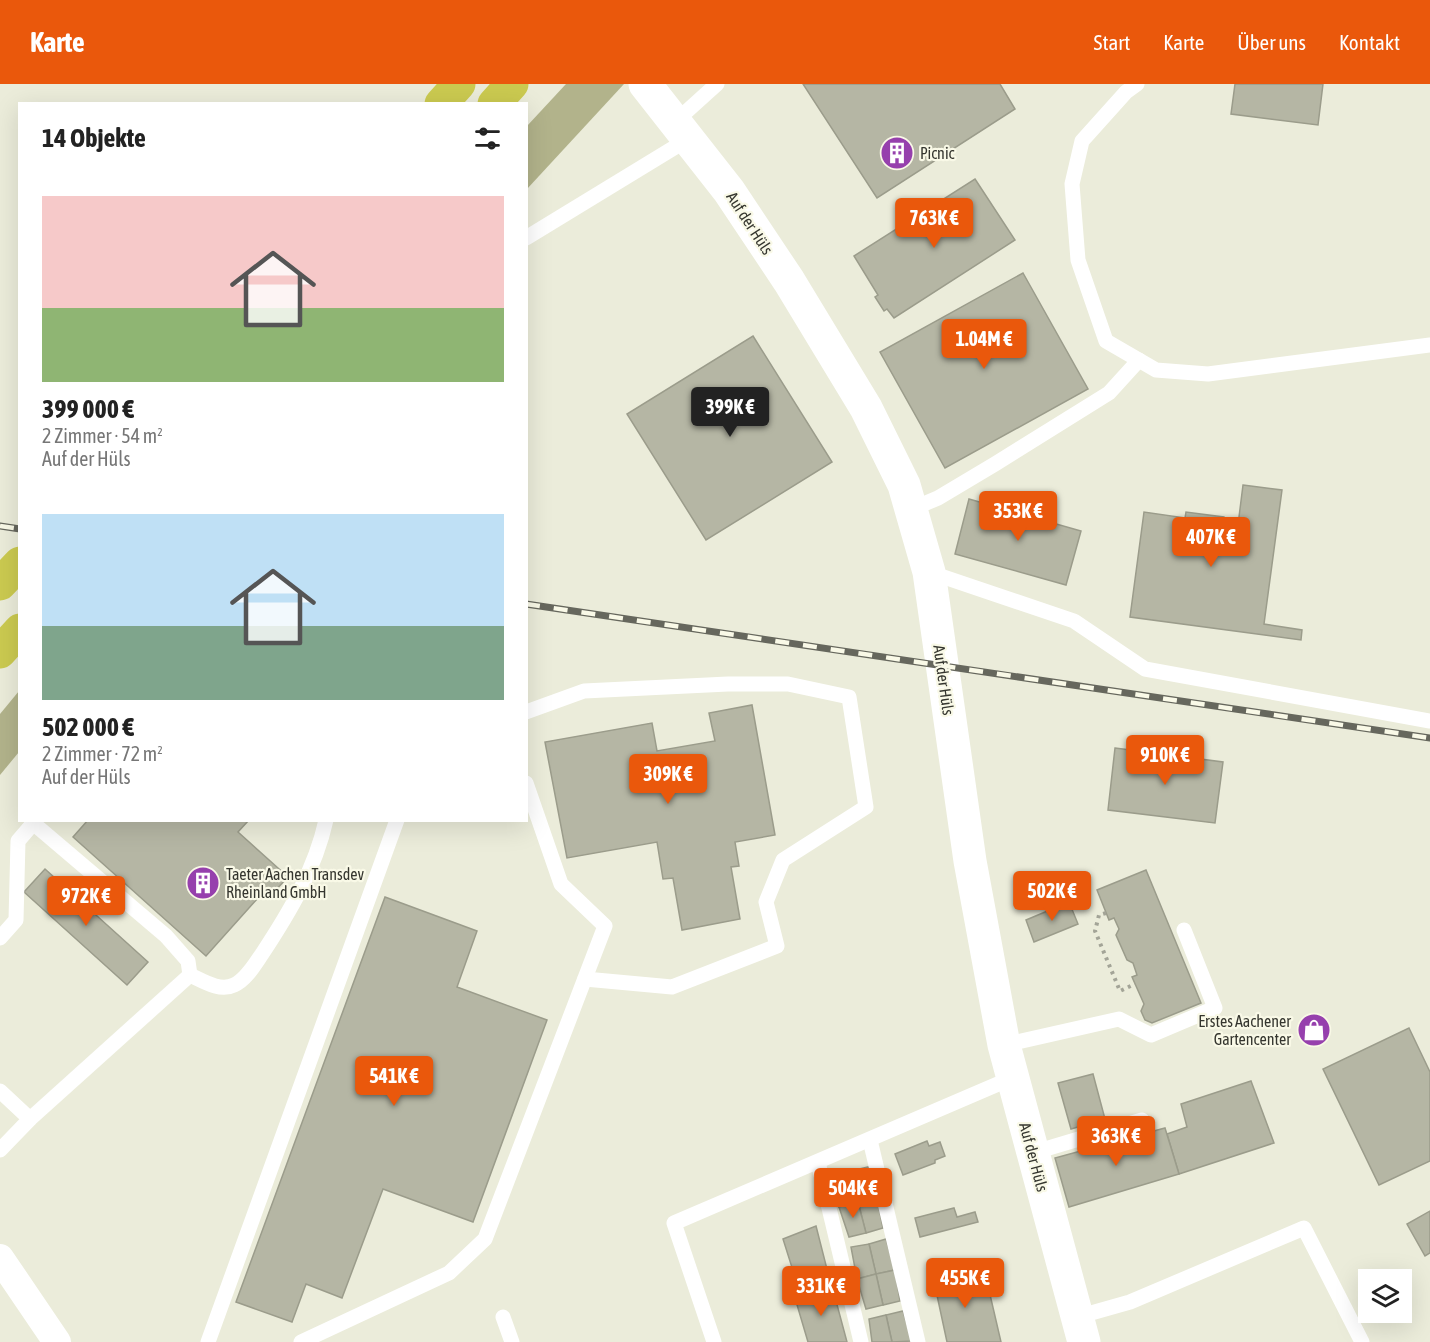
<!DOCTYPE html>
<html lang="de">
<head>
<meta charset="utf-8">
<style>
	body { margin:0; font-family:"Asap Condensed",sans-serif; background:#f6f6f6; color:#222; height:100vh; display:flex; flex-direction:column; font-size:22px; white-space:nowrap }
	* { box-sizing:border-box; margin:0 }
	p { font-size:20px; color:#767676 }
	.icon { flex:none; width:33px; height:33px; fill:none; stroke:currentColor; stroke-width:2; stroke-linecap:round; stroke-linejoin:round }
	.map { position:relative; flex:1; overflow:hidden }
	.drawer { position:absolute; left:18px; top:18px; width:510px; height:720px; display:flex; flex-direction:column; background:#fff; border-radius:0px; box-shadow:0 6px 24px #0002 }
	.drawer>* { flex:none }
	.tools { position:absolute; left:1358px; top:1185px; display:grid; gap:12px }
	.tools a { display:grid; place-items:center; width:54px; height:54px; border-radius:0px; background:#fff; box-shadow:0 6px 24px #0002; font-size:30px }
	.price { position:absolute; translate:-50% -51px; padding:0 14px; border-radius:6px; background:#ea580c; color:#fff; font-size:20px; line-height:39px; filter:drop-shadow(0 2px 3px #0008) }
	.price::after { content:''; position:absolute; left:50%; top:36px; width:18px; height:14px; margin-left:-9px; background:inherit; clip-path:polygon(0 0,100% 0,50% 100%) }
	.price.on { background:#222; color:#fff }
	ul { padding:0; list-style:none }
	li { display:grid; align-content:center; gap:12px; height:318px; padding:0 24px }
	li span { display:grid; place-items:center; height:186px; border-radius:0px; color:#555 }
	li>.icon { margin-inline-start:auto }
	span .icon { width:108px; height:108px; fill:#fffc; stroke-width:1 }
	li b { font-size:26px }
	h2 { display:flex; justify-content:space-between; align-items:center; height:72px; padding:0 24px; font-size:26px }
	header { display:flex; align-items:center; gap:36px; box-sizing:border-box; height:84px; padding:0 30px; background:#ea580c; color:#fff }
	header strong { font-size:28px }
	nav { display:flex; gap:33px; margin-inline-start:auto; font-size:21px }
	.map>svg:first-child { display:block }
	.forest { fill:#b2b38b }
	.building { fill:#b5b6a4; stroke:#9b9c8b; stroke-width:1.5 }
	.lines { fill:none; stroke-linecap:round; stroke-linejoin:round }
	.path { stroke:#a3a497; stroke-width:4; stroke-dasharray:3 4.5; stroke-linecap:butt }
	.lane { stroke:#fff; stroke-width:15 }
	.street { stroke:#fff; stroke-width:28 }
	.secondary { stroke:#fff; stroke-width:33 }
	.highway { stroke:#cbca50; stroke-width:33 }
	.rail-casing { stroke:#66675d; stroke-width:7 }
	.rail { stroke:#f9f9e7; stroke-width:4.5; stroke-dasharray:14; stroke-linecap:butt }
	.labels { text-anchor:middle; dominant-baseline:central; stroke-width:4.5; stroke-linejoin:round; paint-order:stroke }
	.poi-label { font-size:16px; fill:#35362f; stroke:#f9f9e7; text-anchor:start }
	.street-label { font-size:16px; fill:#35362f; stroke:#f9f9e7 }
</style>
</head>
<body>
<header>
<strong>Karte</strong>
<nav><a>Start</a><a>Karte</a><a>Über uns</a><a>Kontakt</a></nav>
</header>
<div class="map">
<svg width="1430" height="1258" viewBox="0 0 1430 1258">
	<rect width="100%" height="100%" fill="#ebecda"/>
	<g class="forest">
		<path d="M 566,0 L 624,0 L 527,105 L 527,42 Z"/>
		<path d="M 19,607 L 19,668 L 0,691 L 0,630 Z"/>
	</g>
	<g class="building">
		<path d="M 803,0 L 1000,0 L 1015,25 L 877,114 Z"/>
		<path d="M 1235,0 L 1323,0 L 1318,41 L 1231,30 Z"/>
		<path d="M 975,95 L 1015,156 L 894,234 L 887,225 L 884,227 L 875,213 L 878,211 L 854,172 Z"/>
		<path d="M 1023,189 L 1088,305 L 945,384 L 880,268 Z"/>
		<path d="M 753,252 L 832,378 L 706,456 L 627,330 Z"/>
		<path d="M 1243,401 L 1282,406 L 1264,540 L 1302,546 L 1301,556 L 1130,533 L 1144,428 L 1185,434 L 1186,428 L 1224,433 L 1227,440 L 1238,441 Z"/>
		<path d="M 969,415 L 1081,447 L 1066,501 L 955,470 Z"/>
		<path d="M 752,621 L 775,751 L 735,758 L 739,782 L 731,783 L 740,835 L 682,846 L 673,794 L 663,795 L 657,758 L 567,774 L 545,658 L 652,639 L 657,667 L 715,657 L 709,629 Z"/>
		<path d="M 1115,664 L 1223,678 L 1215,739 L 1108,726 Z"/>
		<path d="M 88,736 L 249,736 L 238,748 L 288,793 L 271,811 L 266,805 L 206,872 L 73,753 Z"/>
		<path d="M 45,785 L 148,878 L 127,901 L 24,808 Z"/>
		<path d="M 1146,786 L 1201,919 L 1152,939 L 1145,936 L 1141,927 L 1144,920 L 1132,893 L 1137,891 L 1133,879 L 1127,876 L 1116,851 L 1119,845 L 1114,834 L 1109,836 L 1097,806 Z"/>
		<path d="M 385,813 L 477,847 L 457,903 L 547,936 L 473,1138 L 383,1105 L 342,1214 L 306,1200 L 292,1238 L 236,1218 Z"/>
		<path d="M 1069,818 L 1078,840 L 1034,858 L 1026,836 Z"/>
		<path d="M 1409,944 L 1430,988 L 1430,1077 L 1379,1101 L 1323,985 Z"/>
		<path d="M 1093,990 L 1105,1035 L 1071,1045 L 1058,999 Z"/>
		<path d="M 1251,997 L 1274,1059 L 1179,1090 L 1167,1050 L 1187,1043 L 1181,1020 Z"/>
		<path d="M 1165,1044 L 1179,1090 L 1069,1123 L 1055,1074 Z"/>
		<path d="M 927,1057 L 929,1062 L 940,1058 L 945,1072 L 935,1076 L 935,1079 L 903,1091 L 895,1070 Z"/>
		<path d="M 868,1083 L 877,1113 L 858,1118 L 851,1087 Z"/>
		<path d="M 851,1087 L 858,1118 L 839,1123 L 834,1092 Z"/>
		<path d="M 877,1113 L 883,1144 L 866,1149 L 858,1118 Z"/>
		<path d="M 858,1118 L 866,1149 L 849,1153 L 839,1123 Z"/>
		<path d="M 954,1124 L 957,1133 L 975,1128 L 978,1138 L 920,1153 L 915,1134 Z"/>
		<path d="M 1430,1127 L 1430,1169 L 1425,1172 L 1407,1140 Z"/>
		<path d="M 816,1142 L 829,1193 L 806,1199 L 804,1190 L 795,1193 L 783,1155 Z"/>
		<path d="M 886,1155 L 895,1186 L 876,1190 L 869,1160 Z"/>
		<path d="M 869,1160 L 876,1190 L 857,1195 L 851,1163 Z"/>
		<path d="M 955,1183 L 957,1195 L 974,1191 L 978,1204 L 988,1202 L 1001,1258 L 947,1258 L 932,1188 Z"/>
		<path d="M 895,1186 L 900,1217 L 883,1221 L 876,1190 Z"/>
		<path d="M 876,1190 L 883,1221 L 866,1225 L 857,1195 Z"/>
		<path d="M 832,1202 L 847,1258 L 808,1258 L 795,1214 Z"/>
		<path d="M 903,1227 L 912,1257 L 892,1258 L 886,1231 Z"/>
		<path d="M 886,1231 L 892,1258 L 872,1258 L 869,1235 Z"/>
	</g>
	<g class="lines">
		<path class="path" d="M 1106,829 L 1099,831 L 1095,847 L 1120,907 L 1135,900"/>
		<g class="lane">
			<path d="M 1137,0 L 1126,8 L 1082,57 L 1072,100 L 1078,176 L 1106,257 L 1156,286 L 1208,290 L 1430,261"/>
			<path d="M 676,37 L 717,0"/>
			<path d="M 526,154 L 690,54"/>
			<path d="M 912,425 L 938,414 L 995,380 L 1109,309 L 1139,276"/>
			<path d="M 929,488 L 1074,537 L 1145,585 L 1430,637"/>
			<path d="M 526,628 L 584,607 L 728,600 L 788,600 L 849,613 L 866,723 L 783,776 L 766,818 L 777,862 L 672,903 L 585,895"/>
			<path d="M 0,854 L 16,836 L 18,757 L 36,736"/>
			<path d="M 190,891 C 203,897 220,908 234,901 C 246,896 255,880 262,870 C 289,829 315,786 326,736"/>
			<path d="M 1004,961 L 1119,935 L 1151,951 L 1215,924 L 1184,846"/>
			<path d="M 0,1007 L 30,1035 L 0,1066"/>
			<path d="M 30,1035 L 190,891 L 188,877 L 166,852 L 33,739"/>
			<path d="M 870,1056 L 918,1258"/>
			<path d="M 1032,1069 L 1142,1036"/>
			<path d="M 818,1078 L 861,1258"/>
			<path d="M 503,1233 L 512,1258"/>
			<path d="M 1077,1233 L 1130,1218 L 1304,1144 L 1362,1258"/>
			<path d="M 208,1258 L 397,736"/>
			<path d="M 301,1258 L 449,1189 L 485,1155 L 605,842 L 561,800 L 526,699"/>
			<path d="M 714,1258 L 674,1139 L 1012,994"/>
		</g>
		<path class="street" d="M 0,1174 L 57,1258"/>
		<path class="secondary" d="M 645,0 L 729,107 L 789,197 L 866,324 L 904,401 L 929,488 L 970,777 L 1004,961 L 1084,1258"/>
		<g class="highway">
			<path d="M 441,20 L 459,0"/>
			<path d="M 494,20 L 512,0"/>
			<path d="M 0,500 L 20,479"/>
			<path d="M 0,568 L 20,546"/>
		</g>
		<g class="rail-casing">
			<g id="rail">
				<path d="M 0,442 L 20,445"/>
				<path d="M 526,520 L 1430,654"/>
			</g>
		</g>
		<use href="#rail" class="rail"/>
	</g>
	<defs>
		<g id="building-disc" transform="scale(1.725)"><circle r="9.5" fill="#9640ad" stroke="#f9f9e7"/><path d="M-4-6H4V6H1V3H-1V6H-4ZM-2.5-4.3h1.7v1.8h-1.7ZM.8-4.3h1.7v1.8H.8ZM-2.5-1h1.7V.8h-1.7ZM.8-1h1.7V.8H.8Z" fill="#fff"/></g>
		<g id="shop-disc" transform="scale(1.725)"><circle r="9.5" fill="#9640ad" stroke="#f9f9e7"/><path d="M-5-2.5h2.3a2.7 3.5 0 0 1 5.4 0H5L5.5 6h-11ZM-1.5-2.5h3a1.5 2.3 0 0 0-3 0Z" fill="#fff"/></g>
	</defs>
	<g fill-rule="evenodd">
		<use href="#building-disc" x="897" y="69"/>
		<use href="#building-disc" x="203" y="799"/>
		<use href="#shop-disc" x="1314" y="946"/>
	</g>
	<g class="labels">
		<g class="poi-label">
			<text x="920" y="69">Picnic</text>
			<text x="226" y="790">Taeter Aachen Transdev<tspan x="226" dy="18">Rheinland GmbH</tspan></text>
			<text x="1291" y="937" text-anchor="end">Erstes Aachener<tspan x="1291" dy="18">Gartencenter</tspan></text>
		</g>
		<g class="street-label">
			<text transform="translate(750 139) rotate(57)">Auf der Hüls</text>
			<text transform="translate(944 596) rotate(82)">Auf der Hüls</text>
			<text transform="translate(1034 1073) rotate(75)">Auf der Hüls</text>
		</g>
	</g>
</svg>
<div class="tools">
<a><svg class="icon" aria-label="layers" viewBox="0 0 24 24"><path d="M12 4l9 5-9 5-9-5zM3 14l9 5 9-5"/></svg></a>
</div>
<b class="price" style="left:934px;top:165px">763K €</b>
<b class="price" style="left:984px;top:286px">1.04M €</b>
<b class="price on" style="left:730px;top:354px">399K €</b>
<b class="price" style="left:1018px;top:458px">353K €</b>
<b class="price" style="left:1211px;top:484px">407K €</b>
<b class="price" style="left:1165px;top:702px">910K €</b>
<b class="price" style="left:668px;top:721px">309K €</b>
<b class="price" style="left:1052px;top:838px">502K €</b>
<b class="price" style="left:86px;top:843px">972K €</b>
<b class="price" style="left:394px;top:1023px">541K €</b>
<b class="price" style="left:1116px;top:1083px">363K €</b>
<b class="price" style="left:853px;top:1135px">504K €</b>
<b class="price" style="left:965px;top:1225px">455K €</b>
<b class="price" style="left:821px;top:1233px">331K €</b>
<section class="drawer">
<h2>14 Objekte<svg class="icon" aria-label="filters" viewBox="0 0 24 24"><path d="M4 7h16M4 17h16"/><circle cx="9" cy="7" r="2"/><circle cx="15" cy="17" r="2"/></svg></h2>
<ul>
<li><span style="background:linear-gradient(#f6c9c9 60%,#8fb573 0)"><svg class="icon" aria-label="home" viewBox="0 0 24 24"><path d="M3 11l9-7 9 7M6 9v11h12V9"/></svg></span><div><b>399 000 €</b><p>2 Zimmer · 54 m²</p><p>Auf der Hüls</p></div></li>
<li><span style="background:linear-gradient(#bfe0f5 60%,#7fa58c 0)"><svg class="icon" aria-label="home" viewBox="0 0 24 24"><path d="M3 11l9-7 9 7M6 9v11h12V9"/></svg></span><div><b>502 000 €</b><p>2 Zimmer · 72 m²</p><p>Auf der Hüls</p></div></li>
</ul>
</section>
</div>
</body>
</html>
